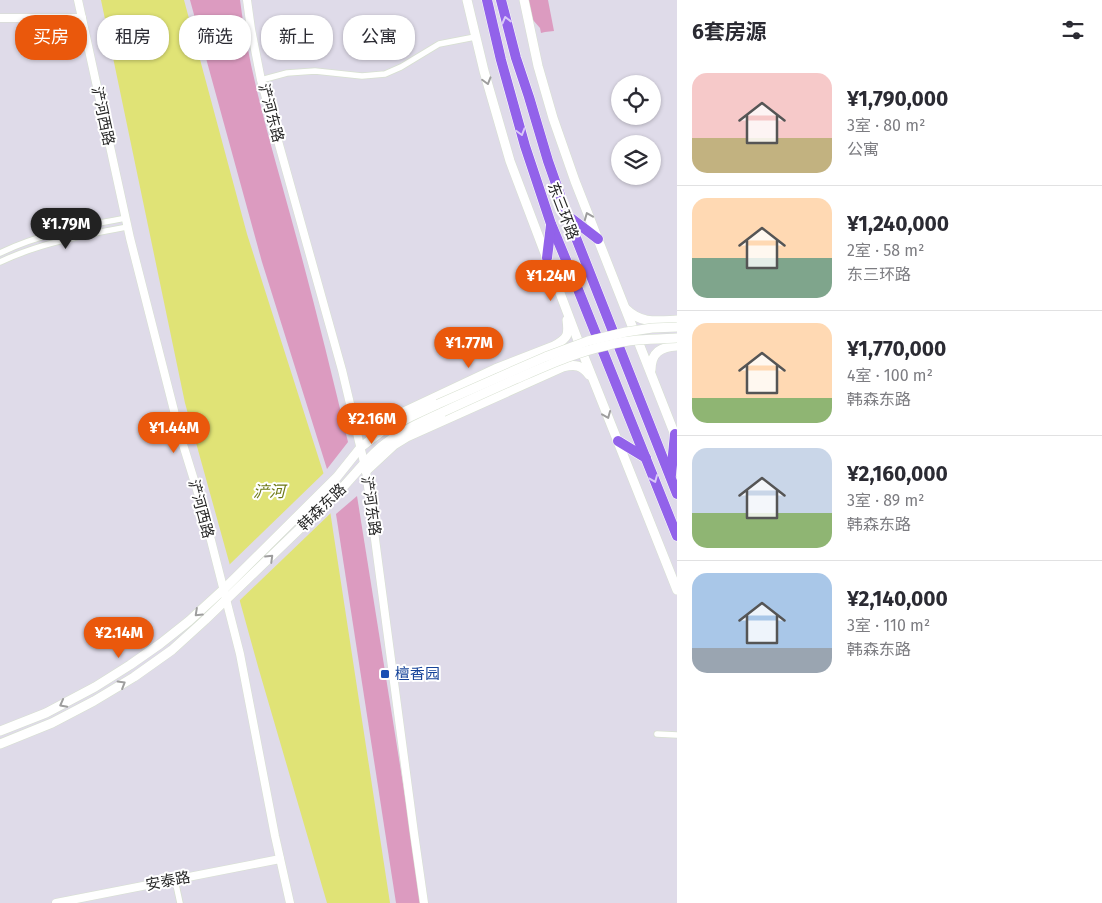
<!DOCTYPE html>
<html lang="zh">
<head>
<meta charset="utf-8">
<style>
	body { margin:0; font-family:"Fira Sans","Noto Sans SC",sans-serif; background:#f7f7f7; color:#2b2b33; height:100vh; display:flex; flex-direction:column; font-size:19px; white-space:nowrap }
	* { box-sizing:border-box; margin:0 }
	p { font-size:16px; color:#7c7c81 }
	.icon { flex:none; width:28px; height:28px; fill:none; stroke:currentColor; stroke-width:2; stroke-linecap:round; stroke-linejoin:round }
	.map { position:relative; flex:1; overflow:hidden }
	.details { display:flex; flex-direction:column; background:#fff; width:425px }
	.details>* { flex:none }
	.top-card { position:absolute; left:15px; top:15px; width:475px; height:45px; display:flex; gap:10px }
	.controls { position:absolute; left:611px; top:75px; display:grid; gap:10px }
	.controls a { display:grid; place-items:center; width:50px; height:50px; border-radius:50%; background:#fff; box-shadow:0 1px 4px #0004; font-size:25px }
	.price { position:absolute; translate:-50% -42px; padding:0 11px; border-radius:18px; background:#ea580c; color:#fff; font-size:16px; line-height:32px; filter:drop-shadow(0 1px 2px #0008) }
	.price::after { content:''; position:absolute; left:50%; top:30px; width:15px; height:11px; margin-left:-8px; background:inherit; clip-path:polygon(0 0,100% 0,50% 100%) }
	.price.on { background:#222; color:#fff }
	ul { padding:0; list-style:none }
	li { display:flex; align-items:center; gap:15px; height:125px; padding:0 15px }
	li+li { border-top:1px solid #e1e1e2 }
	li span { display:grid; place-items:center; flex:none; width:140px; height:100px; border-radius:15px; color:#555 }
	li>.icon { margin-inline-start:auto }
	span .icon { width:60px; height:60px; fill:#fffc; stroke-width:1 }
	li b { font-size:21px }
	h2 { display:flex; justify-content:space-between; align-items:center; height:60px; padding:0 15px; font-size:21px }
	.pill { padding:0 18px; border-radius:20px; background:#fff; box-shadow:0 1px 4px #0004; font-size:18px; line-height:45px }
	.pill.on { background:#ea580c; color:#fff }
	main { display:flex; flex:1; min-height:0 }
	.map>svg:first-child { display:block }
	.green { fill:#dc9bc0 }
	.water { fill:#e0e376 }
	.pier { fill:#dfdbe9 }
	.lines { fill:none; stroke-linecap:round; stroke-linejoin:round }
	.minor-casing { stroke:#d7e0d0; stroke-width:7 }
	.tertiary-casing { stroke:#d7e0d0; stroke-width:9 }
	.secondary-casing { stroke:#d7e0d0; stroke-width:10 }
	.trunk-casing { stroke:#fff; stroke-width:11 }
	.minor { stroke:#fff; stroke-width:5.5 }
	.tertiary { stroke:#fff; stroke-width:8 }
	.secondary { stroke:#fff; stroke-width:9 }
	.trunk { stroke:#9262ea; stroke-width:10 }
	.secondary-bridge-casing { stroke:#d7e0d0; stroke-width:10; stroke-linecap:butt }
	.secondary-bridge { stroke:#fff; stroke-width:9 }
	.oneway { stroke:#d9c8f8 }
	.oneway2 { stroke:#9e9e9e }
	.transit-dot { fill:#1a4fb4; stroke:#fff; stroke-width:2 }
	.labels { text-anchor:middle; dominant-baseline:central; stroke-width:4; stroke-linejoin:round; paint-order:stroke }
	.street-label { font-size:15px; fill:#282828; stroke:#fff }
	.transit-label { font-size:15px; fill:#164399; stroke:#fff; text-anchor:start }
	.water-label { font-size:16px; font-style:italic; fill:#6e7917; stroke:#fff }
</style>
</head>
<body>
<main>
<div class="map">
<svg width="677" height="903" viewBox="0 0 677 903">
	<rect width="100%" height="100%" fill="#dfdbe9"/>
	<g class="green">
		<path d="M 190,0 L 240,0 C 249,73 271,144 290,214 C 311,290 330,366 348,442 L 327,469 L 262,262 Z"/>
		<path d="M 528,0 L 548,0 L 554,31 L 545,32 L 541,33 L 540,28 L 533,20 Z"/>
		<path d="M 357,496 L 422,903 L 396,903 L 336,514 Z"/>
	</g>
	<path class="water" d="M 101,0 L 184,0 L 247,234 L 325,478 L 390,903 L 327,903 L 259,670 L 185,403 Z"/>
	<path class="pier" d="M 326,471 L 328,477 L 333,511 L 238,602 L 228,566 Z"/>
	<g class="lines">
		<g class="minor-casing">
			<g id="minor">
				<path d="M 261,80 L 287,73 L 315,71 L 362,76 L 385,74 L 401,67 L 439,44 L 475,37"/>
				<path d="M 0,253 C 39,234 83,226 126,218"/>
				<path d="M 0,262 C 40,243 84,235 127,227"/>
				<path d="M 657,734 L 677,735"/>
				<path d="M 175,880 L 180,903"/>
			</g>
		</g>
		<g class="tertiary-casing">
			<g id="tertiary">
				<path d="M 78,0 L 130,238 L 181,438 L 203,509 L 240,654 L 275,836 L 290,903"/>
				<path d="M 247,0 L 251,29 L 261,80 L 342,370 L 366,471 L 414,833 L 424,903"/>
				<path d="M 0,18 L 82,18"/>
				<path d="M 56,903 L 280,859"/>
			</g>
		</g>
		<g class="secondary-casing">
			<g id="secondary">
				<path d="M 467,0 L 484,71 L 510,161 L 585,359 L 677,590"/>
				<path d="M 524,0 L 538,66 L 553,118 L 575,181 L 677,440"/>
				<path d="M 626,309 C 641,324 657,321 677,320"/>
				<path d="M 651,370 C 651,352 661,347 677,346"/>
				<path d="M 352,410 C 367,427 373,424 393,417 L 495,369 L 554,346 C 568,338 569,335 567,320"/>
				<path d="M 366,471 L 394,445 L 407,437 L 563,367 C 575,364 582,365 589,375"/>
				<path d="M 0,731 L 46,713 L 95,687 L 130,665 L 160,644 L 189,621 L 224,589 L 337,477 L 361,447 L 382,431 L 410,417 L 438,404"/>
				<path d="M 0,744 L 52,723 L 94,701 L 134,677 L 172,650 L 205,620 L 343,487 C 355,474 367,459 381,447 C 399,432 421,422 443,412"/>
			</g>
		</g>
		<g class="trunk-casing">
			<g id="trunk">
				<path d="M 487,0 L 501,60 L 525,146 L 551,224 L 571,272 L 677,536"/>
				<path d="M 501,0 L 516,58 L 529,97 L 548,161 L 567,215 L 677,494"/>
				<path d="M 568,216 L 598,239"/>
				<path d="M 547,258 L 551,225"/>
				<path d="M 618,441 L 646,458"/>
				<path d="M 671,475 L 675,434"/>
			</g>
		</g>
		<use href="#minor" class="minor"/>
		<use href="#tertiary" class="tertiary"/>
		<use href="#secondary" class="secondary"/>
		<use href="#trunk" class="trunk"/>
		<g class="secondary-bridge-casing">
			<g id="secondary-bridge">
				<path d="M 438,404 L 545,357 L 588,341 L 626,332 L 652,328 L 677,327"/>
				<path d="M 443,412 C 467,401 491,390 516,379 C 546,366 576,352 609,345 C 631,339 654,339 677,338"/>
			</g>
		</g>
		<use href="#secondary-bridge" class="secondary-bridge"/>
	</g>
	<defs><path id="oneway-chevron" d="M-2-3.5L2.5 0L-2 3.5" fill="none" stroke-width="1.6" stroke-linecap="round" stroke-linejoin="round" transform="scale(1.25)"/></defs>
	<g class="oneway">
		<use href="#oneway-chevron" transform="translate(506 20) rotate(-104)"/>
		<use href="#oneway-chevron" transform="translate(521 132) rotate(74)"/>
		<use href="#oneway-chevron" transform="translate(654 479) rotate(68)"/>
	</g>
	<g class="oneway2">
		<use href="#oneway-chevron" transform="translate(487 81) rotate(74)"/>
		<use href="#oneway-chevron" transform="translate(588 216) rotate(-112)"/>
		<use href="#oneway-chevron" transform="translate(607 415) rotate(68)"/>
		<use href="#oneway-chevron" transform="translate(270 558) rotate(-44)"/>
		<use href="#oneway-chevron" transform="translate(198 613) rotate(137)"/>
		<use href="#oneway-chevron" transform="translate(122 684) rotate(-31)"/>
		<use href="#oneway-chevron" transform="translate(63 704) rotate(152)"/>
	</g>
	<rect class="transit-dot" x="380" y="669" width="10" height="10" rx="2.5"/>
	<g class="labels">
		<g class="street-label">
			<text transform="translate(271 113) rotate(75)">浐河东路</text>
			<text transform="translate(103 116) rotate(78)">浐河西路</text>
			<text transform="translate(563 211) rotate(69)">东三环路</text>
			<text transform="translate(371 506) rotate(82)">浐河东路</text>
			<text transform="translate(322 507) rotate(-44)">韩森东路</text>
			<text transform="translate(201 509) rotate(75)">浐河西路</text>
			<text transform="translate(168 881) rotate(-11)">安泰路</text>
		</g>
		<g class="transit-label">
			<text x="395" y="674">檀香园</text>
		</g>
		<g class="water-label">
			<text x="269" y="491">浐河</text>
		</g>
	</g>
</svg>
<div class="controls">
<a><svg class="icon" aria-label="locate" viewBox="0 0 24 24"><circle cx="12" cy="12" r="6"/><path d="M12 2v4M12 18v4M2 12h4M18 12h4"/></svg></a>
<a><svg class="icon" aria-label="layers" viewBox="0 0 24 24"><path d="M12 4l9 5-9 5-9-5zM3 14l9 5 9-5"/></svg></a>
</div>
<b class="price on" style="left:66px;top:250px">¥1.79M</b>
<b class="price" style="left:551px;top:302px">¥1.24M</b>
<b class="price" style="left:469px;top:369px">¥1.77M</b>
<b class="price" style="left:372px;top:445px">¥2.16M</b>
<b class="price" style="left:174px;top:454px">¥1.44M</b>
<b class="price" style="left:119px;top:659px">¥2.14M</b>
<div class="top-card">
<a class="pill on">买房</a>
<a class="pill">租房</a>
<a class="pill">筛选</a>
<a class="pill">新上</a>
<a class="pill">公寓</a>
</div>
</div>
<section class="details">
<h2>6套房源<svg class="icon" aria-label="filters" viewBox="0 0 24 24"><path d="M4 7h16M4 17h16"/><circle cx="9" cy="7" r="2"/><circle cx="15" cy="17" r="2"/></svg></h2>
<ul>
<li><span style="background:linear-gradient(#f6c9c9 65%,#c2b280 0)"><svg class="icon" aria-label="home" viewBox="0 0 24 24"><path d="M3 11l9-7 9 7M6 9v11h12V9"/></svg></span><div><b>¥1,790,000</b><p>3室 · 80 m²</p><p>公寓</p></div></li>
<li><span style="background:linear-gradient(#ffd9b3 60%,#7fa58c 0)"><svg class="icon" aria-label="home" viewBox="0 0 24 24"><path d="M3 11l9-7 9 7M6 9v11h12V9"/></svg></span><div><b>¥1,240,000</b><p>2室 · 58 m²</p><p>东三环路</p></div></li>
<li><span style="background:linear-gradient(#ffd9b3 75%,#8fb573 0)"><svg class="icon" aria-label="home" viewBox="0 0 24 24"><path d="M3 11l9-7 9 7M6 9v11h12V9"/></svg></span><div><b>¥1,770,000</b><p>4室 · 100 m²</p><p>韩森东路</p></div></li>
<li><span style="background:linear-gradient(#c9d6e8 65%,#8fb573 0)"><svg class="icon" aria-label="home" viewBox="0 0 24 24"><path d="M3 11l9-7 9 7M6 9v11h12V9"/></svg></span><div><b>¥2,160,000</b><p>3室 · 89 m²</p><p>韩森东路</p></div></li>
<li><span style="background:linear-gradient(#a9c7e8 75%,#9aa5b1 0)"><svg class="icon" aria-label="home" viewBox="0 0 24 24"><path d="M3 11l9-7 9 7M6 9v11h12V9"/></svg></span><div><b>¥2,140,000</b><p>3室 · 110 m²</p><p>韩森东路</p></div></li>
</ul>
</section>
</main>
</body>
</html>
